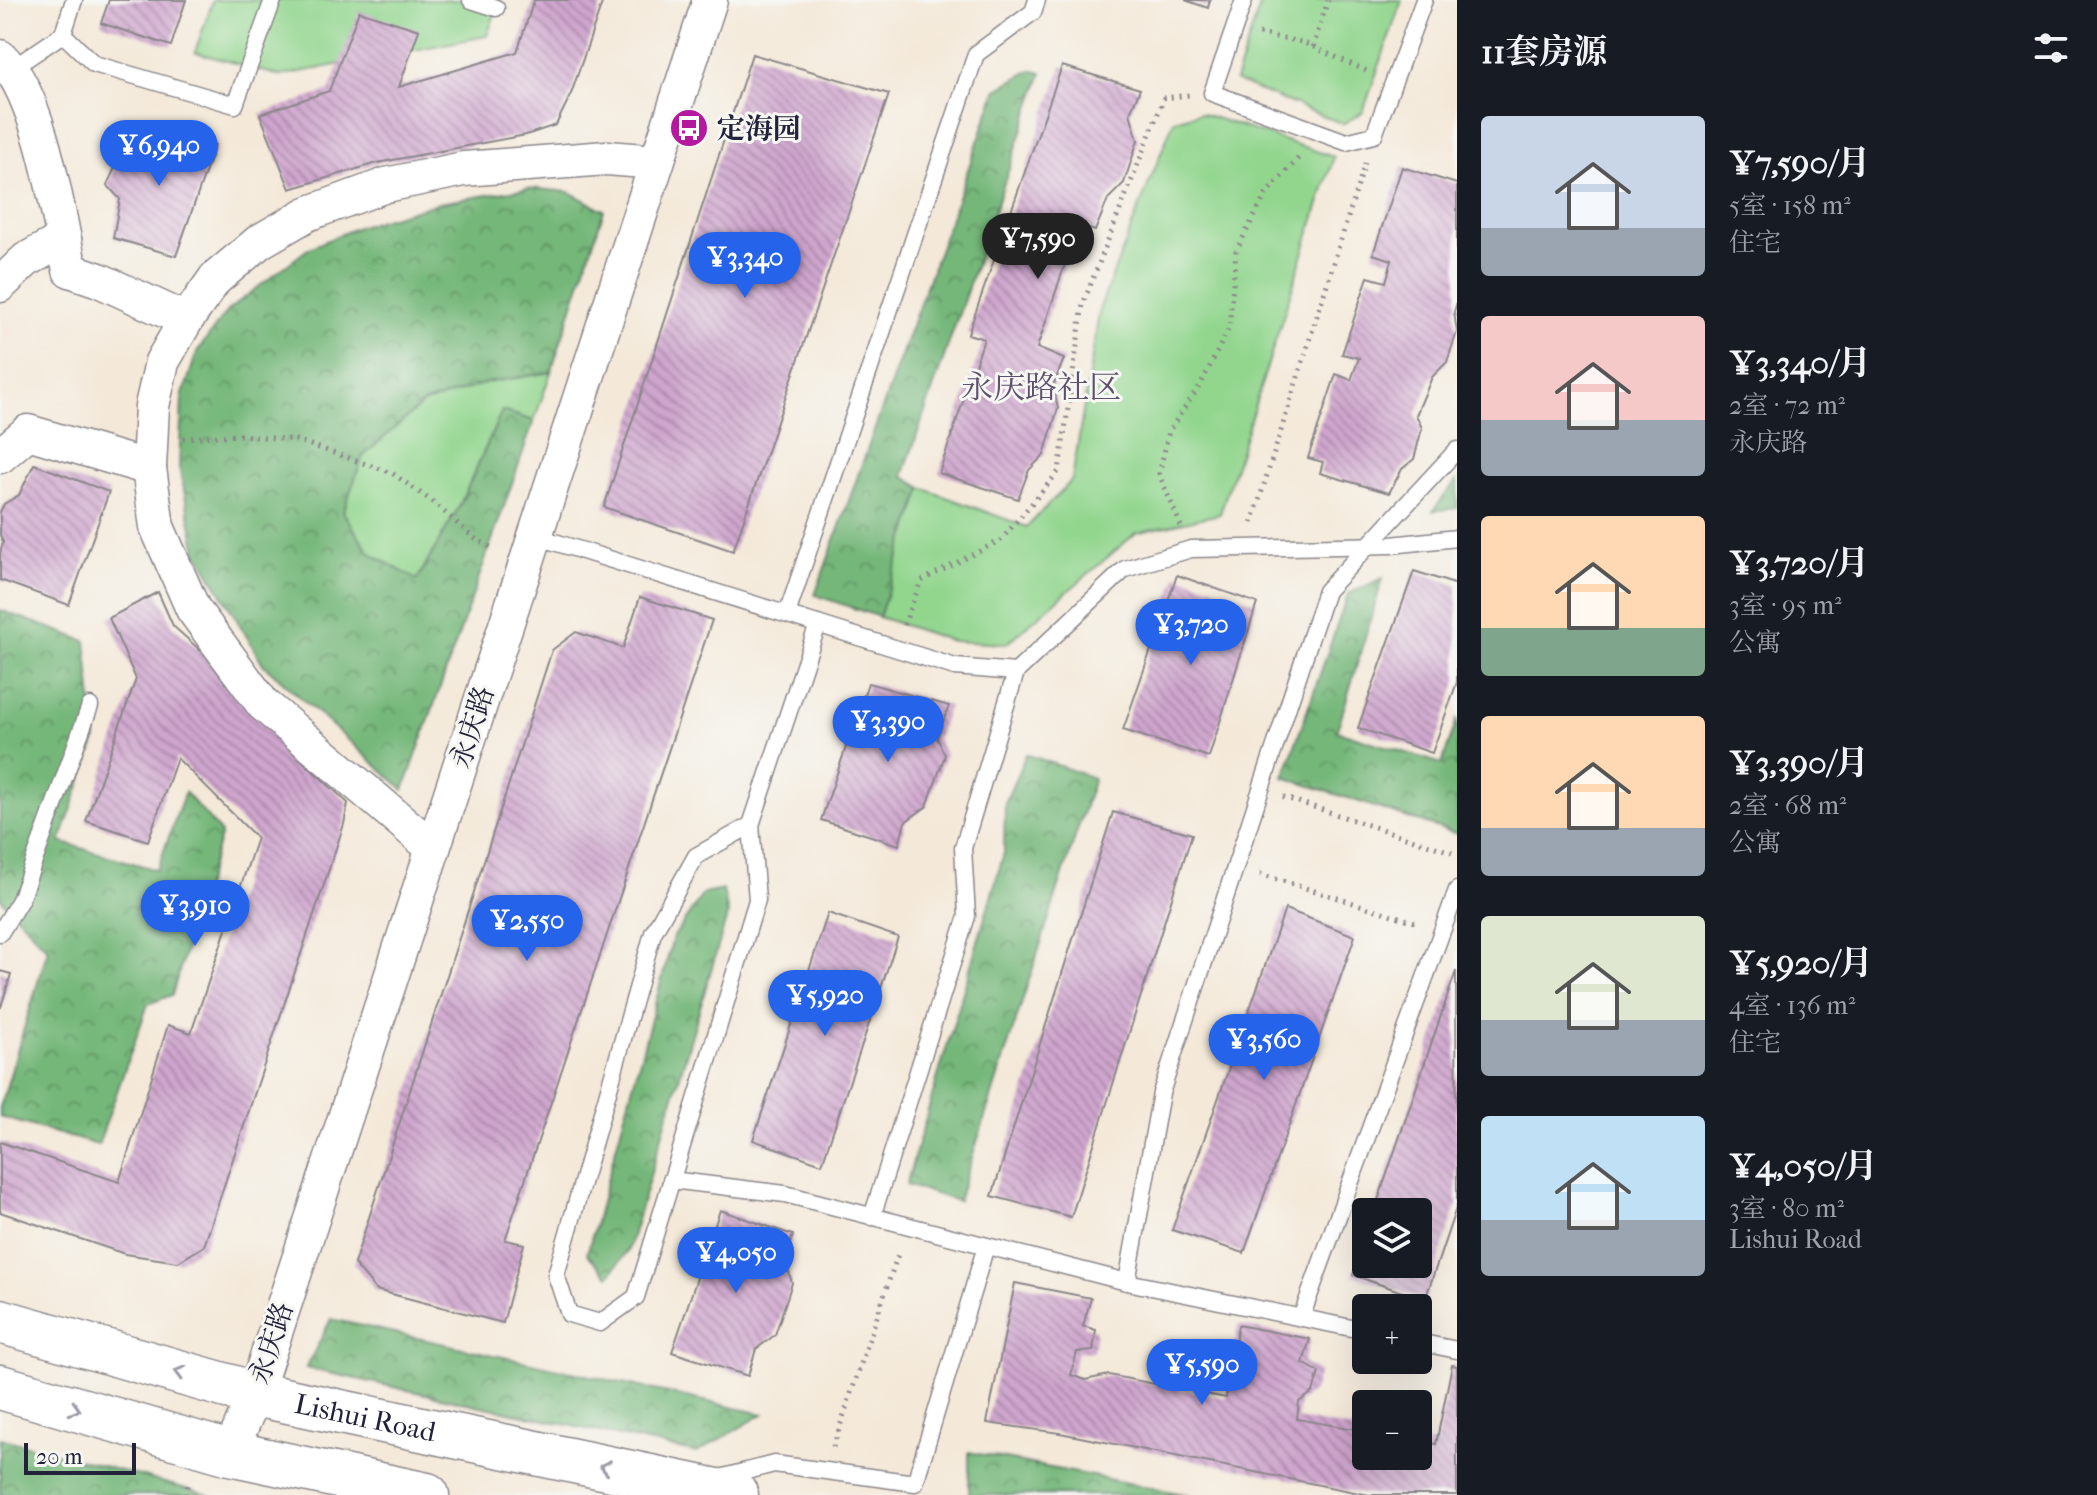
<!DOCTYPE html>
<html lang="zh">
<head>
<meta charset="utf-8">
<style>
	body { margin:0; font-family:"IM FELL French Canon","Noto Serif SC",serif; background:#242831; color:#f1f3f6; height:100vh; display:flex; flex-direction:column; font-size:30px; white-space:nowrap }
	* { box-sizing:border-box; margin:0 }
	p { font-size:26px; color:#9ea1a6 }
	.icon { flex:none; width:44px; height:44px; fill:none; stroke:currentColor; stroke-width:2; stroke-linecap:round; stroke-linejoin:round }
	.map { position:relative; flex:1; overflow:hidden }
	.side { display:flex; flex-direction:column; background:#171b24; width:640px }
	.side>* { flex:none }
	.tools { position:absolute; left:1352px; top:1198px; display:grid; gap:16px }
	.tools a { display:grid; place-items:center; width:80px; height:80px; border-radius:8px; background:#171b24; box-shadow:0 8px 32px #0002; font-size:40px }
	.scale { position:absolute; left:24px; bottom:20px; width:112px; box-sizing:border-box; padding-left:8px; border:4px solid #22223b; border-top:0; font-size:22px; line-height:28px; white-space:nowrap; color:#22223b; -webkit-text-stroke:6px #f6f6f2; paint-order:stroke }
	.price { position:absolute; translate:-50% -68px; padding:0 18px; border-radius:28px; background:#2563eb; color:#fff; font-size:26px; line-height:52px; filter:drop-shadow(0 2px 4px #0008) }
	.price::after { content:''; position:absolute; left:50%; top:48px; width:24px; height:18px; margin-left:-12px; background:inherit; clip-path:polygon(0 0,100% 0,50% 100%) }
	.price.on { background:#222; color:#fff }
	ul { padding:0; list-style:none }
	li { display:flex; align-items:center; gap:24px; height:200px; padding:0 24px }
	li span { display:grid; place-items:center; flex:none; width:224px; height:160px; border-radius:8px; color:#555 }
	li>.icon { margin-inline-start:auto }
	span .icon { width:96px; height:96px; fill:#fffc; stroke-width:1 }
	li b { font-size:34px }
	h2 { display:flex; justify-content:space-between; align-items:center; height:96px; padding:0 24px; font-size:34px }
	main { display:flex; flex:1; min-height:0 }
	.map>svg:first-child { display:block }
	.grass { fill:#92d68e; stroke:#5a7c64; stroke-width:2 }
	.forest { fill:url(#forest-crowns); stroke:#4c6c5a; stroke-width:2 }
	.building { fill:url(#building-back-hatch) }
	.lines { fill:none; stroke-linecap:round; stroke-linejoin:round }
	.lane-casing { stroke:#8b868a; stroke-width:19 }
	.street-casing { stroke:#8b868a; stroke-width:37 }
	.secondary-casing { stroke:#8b868a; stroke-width:47 }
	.path { stroke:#8b868a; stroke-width:5; stroke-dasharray:2 6; stroke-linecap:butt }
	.lane { stroke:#fff; stroke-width:16 }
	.street { stroke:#fff; stroke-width:34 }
	.secondary { stroke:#fff; stroke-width:44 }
	.oneway { stroke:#9c9ca7 }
	.labels { text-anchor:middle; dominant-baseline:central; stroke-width:6; stroke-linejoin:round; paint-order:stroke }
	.poi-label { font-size:28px; font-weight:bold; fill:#22223b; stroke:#f6f6f2; text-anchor:start }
	.street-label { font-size:28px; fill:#22223b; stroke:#f6f6f2 }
	.quarter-label { font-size:32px; fill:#5f506e; stroke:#f6f6f2 }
</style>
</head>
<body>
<main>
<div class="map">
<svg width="1457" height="1495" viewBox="0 0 1457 1495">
	<defs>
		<pattern id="forest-crowns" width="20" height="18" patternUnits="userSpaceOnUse" patternTransform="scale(2)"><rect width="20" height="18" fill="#75b779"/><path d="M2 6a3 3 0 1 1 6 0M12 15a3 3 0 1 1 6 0" fill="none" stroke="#609464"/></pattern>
		<pattern id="building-back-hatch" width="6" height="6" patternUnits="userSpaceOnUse" patternTransform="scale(2)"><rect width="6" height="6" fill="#cfa6ce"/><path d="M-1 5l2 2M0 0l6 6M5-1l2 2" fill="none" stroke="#a887a8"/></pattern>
	</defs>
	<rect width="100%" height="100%" fill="#f6f6f2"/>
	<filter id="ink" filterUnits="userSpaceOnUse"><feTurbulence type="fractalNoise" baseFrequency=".0125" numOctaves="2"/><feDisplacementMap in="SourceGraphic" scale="16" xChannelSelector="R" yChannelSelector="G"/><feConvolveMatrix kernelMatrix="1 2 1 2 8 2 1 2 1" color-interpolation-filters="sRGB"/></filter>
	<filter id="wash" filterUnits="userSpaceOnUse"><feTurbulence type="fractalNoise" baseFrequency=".006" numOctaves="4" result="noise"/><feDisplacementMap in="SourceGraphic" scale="32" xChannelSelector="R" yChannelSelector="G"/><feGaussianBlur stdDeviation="1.8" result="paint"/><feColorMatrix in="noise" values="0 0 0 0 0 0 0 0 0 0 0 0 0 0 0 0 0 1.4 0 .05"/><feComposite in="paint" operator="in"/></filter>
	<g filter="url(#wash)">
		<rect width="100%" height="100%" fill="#f4e9d9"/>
		<g class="grass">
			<path d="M 213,0 L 500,0 L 487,36 L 280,76 L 195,52 Z"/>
			<path d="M 1262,0 L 1402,0 L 1363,112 L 1343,124 L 1235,81 Z"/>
			<path d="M 1200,113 L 1334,157 L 1220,514 L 1136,533 L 1006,644 L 952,641 L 879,617 L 922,488 L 1027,527 L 1072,480 L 1100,307 L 1174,120 Z"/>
			<path d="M 551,372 L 534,421 L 502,411 L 459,507 L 417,580 L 370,553 L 343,512 L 363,456 L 422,404 L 486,383 Z"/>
		</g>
		<g class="forest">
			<path d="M 1031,70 L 1042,73 L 903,476 L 922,488 L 879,617 L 815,595 L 997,89 Z"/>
			<path d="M 529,188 L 569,192 L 604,210 L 551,372 L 486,383 L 422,404 L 363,456 L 343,512 L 370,553 L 417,580 L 459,507 L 502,411 L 534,421 L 404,790 L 263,664 L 197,552 L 179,467 L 182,398 L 197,352 L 227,311 L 309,248 L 360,226 L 439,203 Z"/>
			<path d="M 1457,480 L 1457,508 L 1433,511 Z"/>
			<path d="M 1383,578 L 1337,731 L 1442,764 L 1457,719 L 1457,834 L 1284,777 L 1348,594 Z"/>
			<path d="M 0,610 L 86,641 L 96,740 L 60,842 L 157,870 L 185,792 L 221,833 L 172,995 L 148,1004 L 98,1145 L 0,1117 L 0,1108 L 48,949 L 0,898 Z"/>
			<path d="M 1026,754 L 1094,778 L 958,1201 L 906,1185 L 1004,853 L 1005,803 Z"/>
			<path d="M 723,890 L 728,913 L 628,1250 L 609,1276 L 587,1254 L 673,938 L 703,894 Z"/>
			<path d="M 331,1319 L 763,1414 L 697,1453 L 306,1368 Z"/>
			<path d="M 0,1438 L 209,1495 L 0,1495 Z"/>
			<path d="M 969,1452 L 1189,1495 L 969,1495 Z"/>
		</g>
		<g id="blocks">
			<g class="building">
				<path d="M 109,0 L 186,0 L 171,46 L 101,23 Z"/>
				<path d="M 534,0 L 603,0 L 571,94 L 556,125 L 526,135 L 377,163 L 290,189 L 260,114 L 329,91 L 359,11 L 419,30 L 399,87 L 517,52 Z"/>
				<path d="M 1185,0 L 1210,0 L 1208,8 Z"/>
				<path d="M 752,54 L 889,94 L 733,551 L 604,507 Z"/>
				<path d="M 1062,66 L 1140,89 L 1130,113 L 1138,140 L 1124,183 L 1108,199 L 1095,231 L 1078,225 L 1037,348 L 1064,359 L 1053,386 L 1058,408 L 1044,455 L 1029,470 L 1018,499 L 939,473 L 984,339 L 968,334 Z"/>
				<path d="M 148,122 L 215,145 L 176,256 L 113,238 L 120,199 L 107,185 L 118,161 L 135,156 Z"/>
				<path d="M 1402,167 L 1457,184 L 1457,302 L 1454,312 L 1457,332 L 1447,362 L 1432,377 L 1416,415 L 1422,428 L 1414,459 L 1402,469 L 1389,493 L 1320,473 L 1323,462 L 1308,458 L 1336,374 L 1351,380 L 1359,358 L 1342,354 L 1368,277 L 1386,282 L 1392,260 L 1373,254 Z"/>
				<path d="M 34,464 L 109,492 L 69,605 L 0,580 L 0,553 L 3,542 L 0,535 L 0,512 L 4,504 L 19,495 Z"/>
				<path d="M 1414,571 L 1457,585 L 1457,682 L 1432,753 L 1358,728 Z"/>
				<path d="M 1177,575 L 1257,603 L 1209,757 L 1123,730 Z"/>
				<path d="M 158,592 L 173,626 L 211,660 L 287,747 L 348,803 L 344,824 L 204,1246 L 178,1262 L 125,1254 L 0,1212 L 0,1142 L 119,1182 L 168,1025 L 191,1033 L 257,838 L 177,758 L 148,841 L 86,821 L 136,679 L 109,618 Z"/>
				<path d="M 640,597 L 712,620 L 505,1240 L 524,1244 L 503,1323 L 376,1290 L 354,1264 L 552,650 L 576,632 L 623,648 Z"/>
				<path d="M 868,683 L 949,706 L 937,738 L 945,755 L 927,806 L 905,822 L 899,845 L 821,820 Z"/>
				<path d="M 1113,812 L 1192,834 L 1071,1217 L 992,1196 Z"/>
				<path d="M 1285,909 L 1355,936 L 1244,1253 L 1172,1230 Z"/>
				<path d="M 828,913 L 898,937 L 822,1164 L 753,1140 Z"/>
				<path d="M 0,971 L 11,974 L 1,1007 L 0,1007 Z"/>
				<path d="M 1456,971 L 1457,1205 L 1425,1300 L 1353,1275 L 1365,1237 L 1366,1264 L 1418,1264 L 1418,1212 L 1374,1212 Z"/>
				<path d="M 720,1210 L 793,1235 L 785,1259 L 792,1283 L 775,1335 L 756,1349 L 748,1376 L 672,1352 Z"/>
				<path d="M 1015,1283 L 1091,1298 L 1083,1326 L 1096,1330 L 1093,1351 L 1077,1352 L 1071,1375 L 1085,1380 L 1109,1375 L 1226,1398 L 1238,1325 L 1310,1339 L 1303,1363 L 1319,1372 L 1313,1392 L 1299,1402 L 1297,1419 L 1366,1431 L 1366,1456 L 1418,1456 L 1418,1441 L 1436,1444 L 1452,1365 L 1457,1366 L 1457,1495 L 1369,1495 L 1060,1433 L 987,1423 Z"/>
			</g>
		</g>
	</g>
	<g filter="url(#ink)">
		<use href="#blocks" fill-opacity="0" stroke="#8b868a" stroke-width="2"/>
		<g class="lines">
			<g class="lane-casing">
				<g id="lane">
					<path d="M 471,0 L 496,8"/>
					<path d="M 1244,0 L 1212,93 L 1346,142 L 1374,135 L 1424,0"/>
					<path d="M 63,34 L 94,64 L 235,105 L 273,0"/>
					<path d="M 13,68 L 63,34 L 74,0"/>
					<path d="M 535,536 L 955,667 L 1016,672 L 1125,569 L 1191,549 L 1391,545 L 1457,538"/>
					<path d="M 787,614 L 976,54 L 1033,12 L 1037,0"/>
					<path d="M 751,825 L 757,900 L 636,1297 L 600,1323 L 569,1314 L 556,1275 L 653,933 L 696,856 L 751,825 L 818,624"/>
					<path d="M 0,933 L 20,900 L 90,706"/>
					<path d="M 671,1180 L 785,1194 L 1127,1282 L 1366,1331"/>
					<path d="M 872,1217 L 967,916 L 963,848 L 1016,672"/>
					<path d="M 1127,1282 L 1161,1093 L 1326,591 L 1457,450"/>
					<path d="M 1301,1318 L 1457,890"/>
					<path d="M 1418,1342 L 1457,1350"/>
					<path d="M 720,1478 L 774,1464 L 915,1483 L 986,1246"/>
				</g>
			</g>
			<g class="street-casing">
				<g id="street">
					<path d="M 0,57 C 40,91 59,218 70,270 L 99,280 L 186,320"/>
					<path d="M 0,285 L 26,260 L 64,239"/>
					<path d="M 0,456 L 28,432 L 149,468"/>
					<path d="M 433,848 L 263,704 L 193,609 L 157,527 L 149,468 L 152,406 L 162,362 L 186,320 L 215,279 L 259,242 L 307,214 L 386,185 L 464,169 L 607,158 L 657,162"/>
					<path d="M 230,1453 L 255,1394 L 710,0"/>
				</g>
			</g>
			<g class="secondary-casing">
				<g id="secondary">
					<path id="s1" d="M 0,1321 L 255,1394 L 736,1495"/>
					<path d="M 0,1387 L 230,1453 L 427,1495"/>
				</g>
			</g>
			<g class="path">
				<path d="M 1259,34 L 1302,42 L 1369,72"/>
				<path d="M 1313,47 L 1328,0"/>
				<path d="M 183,438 L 239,435 L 296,440 L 392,473 L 433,502 L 474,538 L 494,549"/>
				<path d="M 1252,523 L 1365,163"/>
				<path d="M 1181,526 L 1159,474 L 1169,431 L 1201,384 L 1229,328 L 1236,251 L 1266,194 L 1301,155"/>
				<path d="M 904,625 L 921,581 L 1001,540 L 1059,471 L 1083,304 L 1164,98 L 1189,95"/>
				<path d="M 1283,797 L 1457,854"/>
				<path d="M 1260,874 L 1418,923"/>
				<path d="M 833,1447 L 899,1251"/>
				<path d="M 186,1495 L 189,1480"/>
			</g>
			<use href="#lane" class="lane"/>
			<use href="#street" class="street"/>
			<use href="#secondary" class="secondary"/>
		</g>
		<defs><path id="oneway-chevron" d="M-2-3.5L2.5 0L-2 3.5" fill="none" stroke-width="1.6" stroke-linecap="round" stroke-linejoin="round" transform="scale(2)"/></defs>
		<g class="oneway">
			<use href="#oneway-chevron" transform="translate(180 1372) rotate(-164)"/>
			<use href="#oneway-chevron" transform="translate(75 1409) rotate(16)"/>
			<use href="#oneway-chevron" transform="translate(605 1467) rotate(-168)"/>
		</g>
	</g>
	<defs>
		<g id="bus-disc" transform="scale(2)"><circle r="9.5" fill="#b5179e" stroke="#f6f6f2"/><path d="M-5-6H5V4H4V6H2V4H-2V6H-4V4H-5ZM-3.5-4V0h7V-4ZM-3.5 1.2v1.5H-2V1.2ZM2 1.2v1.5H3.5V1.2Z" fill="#fff"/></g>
	</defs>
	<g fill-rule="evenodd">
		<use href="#bus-disc" x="689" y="128"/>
	</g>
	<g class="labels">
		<g class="poi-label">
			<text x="717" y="128">定海园</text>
		</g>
		<g class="street-label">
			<text transform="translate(472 727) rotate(-72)">永庆路</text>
			<text transform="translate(271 1343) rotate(-72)">永庆路</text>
			<text stroke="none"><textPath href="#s1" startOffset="378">Lishui Road</textPath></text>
		</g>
		<g class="quarter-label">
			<text x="1041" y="387">永庆路社区</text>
		</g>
	</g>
</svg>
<div class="tools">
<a><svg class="icon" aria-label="layers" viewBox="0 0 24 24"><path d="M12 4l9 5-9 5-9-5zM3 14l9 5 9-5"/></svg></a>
<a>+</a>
<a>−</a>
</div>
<div class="scale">20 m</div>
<b class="price" style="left:159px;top:188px">¥6,940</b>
<b class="price on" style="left:1038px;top:281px">¥7,590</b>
<b class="price" style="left:745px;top:300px">¥3,340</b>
<b class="price" style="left:1191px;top:667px">¥3,720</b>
<b class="price" style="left:888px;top:764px">¥3,390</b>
<b class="price" style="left:195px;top:948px">¥3,910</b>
<b class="price" style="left:527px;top:963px">¥2,550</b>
<b class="price" style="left:825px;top:1038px">¥5,920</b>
<b class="price" style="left:1264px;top:1082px">¥3,560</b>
<b class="price" style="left:736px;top:1295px">¥4,050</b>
<b class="price" style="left:1202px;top:1407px">¥5,590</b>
</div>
<section class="side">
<h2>11套房源<svg class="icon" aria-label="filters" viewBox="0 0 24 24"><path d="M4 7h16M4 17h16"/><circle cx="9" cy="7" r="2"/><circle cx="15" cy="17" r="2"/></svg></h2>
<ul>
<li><span style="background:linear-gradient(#c9d6e8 70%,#9aa5b1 0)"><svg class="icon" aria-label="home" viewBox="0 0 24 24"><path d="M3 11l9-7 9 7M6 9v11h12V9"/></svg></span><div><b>¥7,590/月</b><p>5室 · 158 m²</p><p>住宅</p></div></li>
<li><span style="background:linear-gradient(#f6c9c9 65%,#9aa5b1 0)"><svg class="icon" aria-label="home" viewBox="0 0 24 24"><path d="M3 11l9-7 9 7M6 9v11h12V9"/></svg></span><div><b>¥3,340/月</b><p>2室 · 72 m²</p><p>永庆路</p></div></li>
<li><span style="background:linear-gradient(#ffd9b3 70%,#7fa58c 0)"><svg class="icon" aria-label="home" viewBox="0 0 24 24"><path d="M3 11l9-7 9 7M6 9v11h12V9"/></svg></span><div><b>¥3,720/月</b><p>3室 · 95 m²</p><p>公寓</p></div></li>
<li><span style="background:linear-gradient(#ffd9b3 70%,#9aa5b1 0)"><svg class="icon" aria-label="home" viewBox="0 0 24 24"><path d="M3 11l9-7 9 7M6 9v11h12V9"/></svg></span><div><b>¥3,390/月</b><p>2室 · 68 m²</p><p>公寓</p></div></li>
<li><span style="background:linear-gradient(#dfe7d0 65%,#9aa5b1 0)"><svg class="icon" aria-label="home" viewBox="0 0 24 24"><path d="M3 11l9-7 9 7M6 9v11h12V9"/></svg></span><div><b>¥5,920/月</b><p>4室 · 136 m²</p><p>住宅</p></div></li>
<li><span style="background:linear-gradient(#bfe0f5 65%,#9aa5b1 0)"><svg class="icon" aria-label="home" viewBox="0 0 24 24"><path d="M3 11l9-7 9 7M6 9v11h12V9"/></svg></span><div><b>¥4,050/月</b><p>3室 · 80 m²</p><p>Lishui Road</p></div></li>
</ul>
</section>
</main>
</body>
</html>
